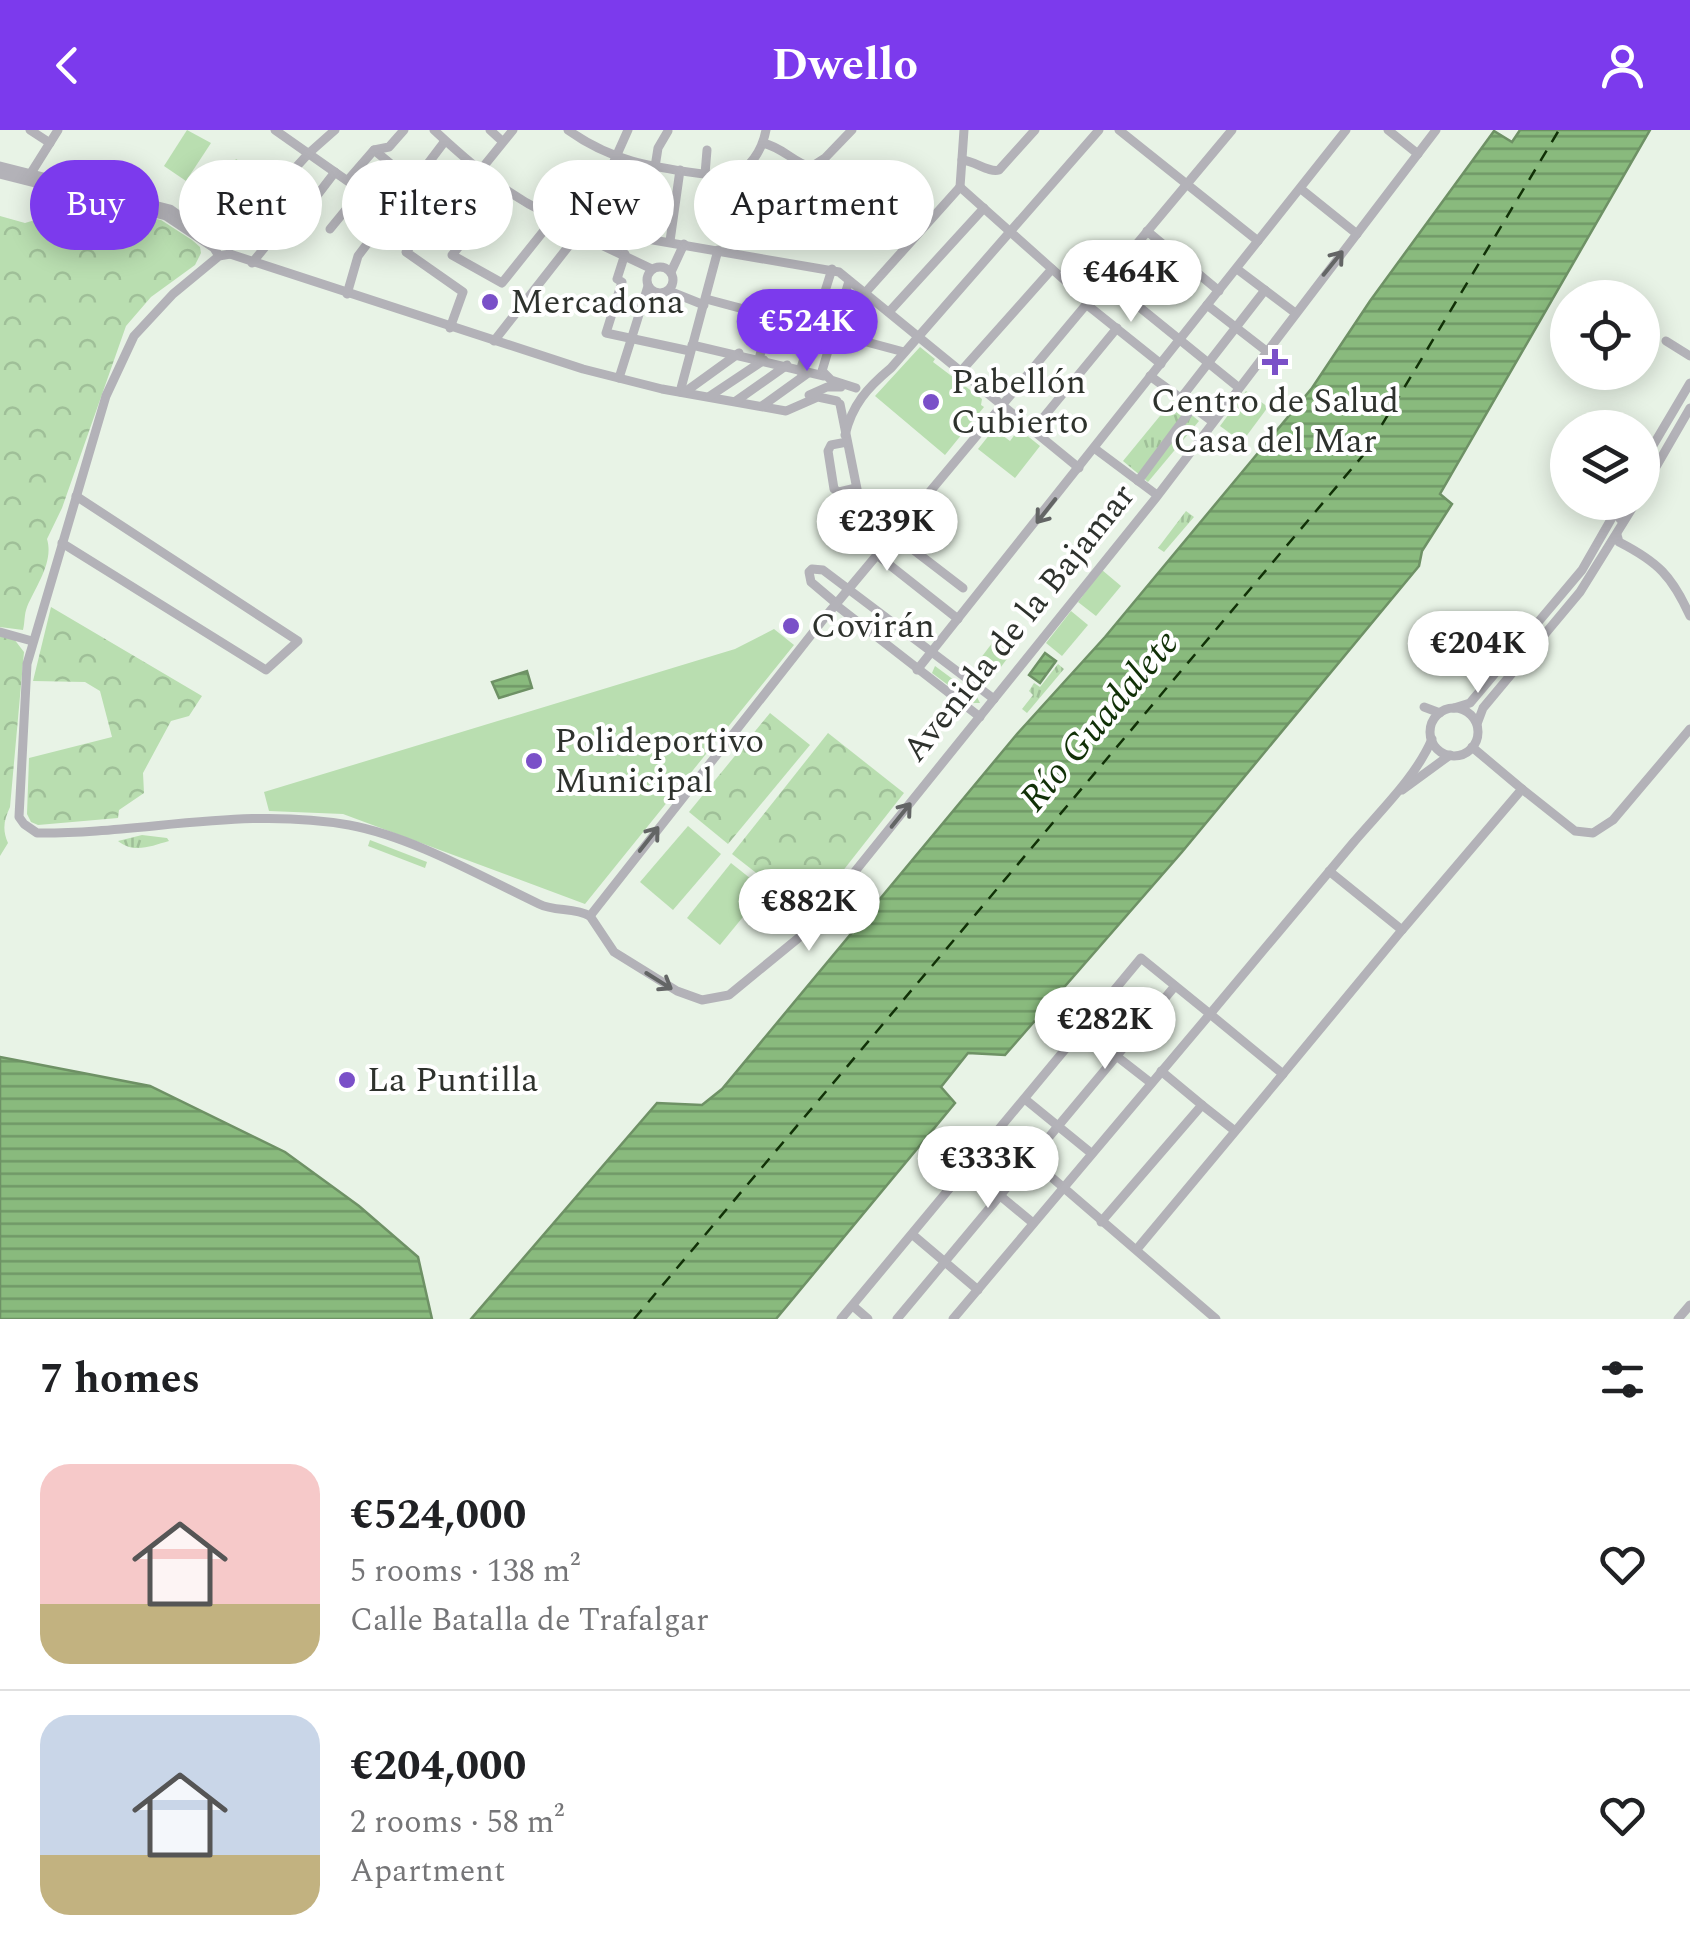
<!DOCTYPE html>
<html lang="en">
<head>
<meta charset="utf-8">
<style>
	body { margin:0; font-family:Spectral,serif; background:#f2f2f2; color:#202124; height:100vh; display:flex; flex-direction:column; font-size:38px; white-space:nowrap }
	* { box-sizing:border-box; margin:0 }
	p { font-size:32px; color:#757577 }
	.icon { flex:none; width:55px; height:55px; fill:none; stroke:currentColor; stroke-width:2; stroke-linecap:round; stroke-linejoin:round }
	.map { position:relative; height:1189px; overflow:hidden }
	.panel { display:flex; flex-direction:column; background:#fff; flex:1 }
	.panel>* { flex:none }
	.guide { position:absolute; left:30px; top:30px; width:1000px; height:90px; display:flex; gap:20px }
	.tools { position:absolute; left:1550px; top:150px; display:grid; gap:20px }
	.tools a { display:grid; place-items:center; width:110px; height:110px; border-radius:50%; background:#fff; box-shadow:0 5px 25px #0003; font-size:50px }
	.price { position:absolute; translate:-50% -85px; padding:0 22px; border-radius:35px; background:#fff; color:#222; font-size:32px; line-height:65px; filter:drop-shadow(0 2px 5px #0008) }
	.price::after { content:''; position:absolute; left:50%; top:60px; width:30px; height:22px; margin-left:-15px; background:inherit; clip-path:polygon(0 0,100% 0,50% 100%) }
	.price.active { background:#7c3aed; color:#fff }
	ul { padding:0; list-style:none }
	li { display:flex; align-items:center; gap:30px; height:250px; padding:0 40px }
	li+li { border-top:2px solid #e0e0e0 }
	li span { display:grid; place-items:center; flex:none; width:280px; height:200px; border-radius:30px; color:#555 }
	li>.icon { margin-inline-start:auto }
	span .icon { width:120px; height:120px; fill:#fffc; stroke-width:1 }
	li b { font-size:42px }
	h2 { display:flex; justify-content:space-between; align-items:center; height:120px; padding:0 40px; font-size:42px }
	.tag { padding:0 35px; border-radius:45px; background:#fff; box-shadow:0 5px 25px #0003; font-size:35px; line-height:90px }
	.tag.active { background:#7c3aed; color:#fff }
	header { display:flex; justify-content:space-between; align-items:center; height:130px; padding:0 40px; background:#7c3aed; color:#fff; font-size:45px; font-weight:700 }
	.map>svg:first-child { display:block }
	.grass { fill:#b9deb0 }
	.forest { fill:url(#forest-crowns) }
	.park { fill:url(#park-tufts) }
	.water { fill:url(#water-rules); stroke:#6e9165; stroke-width:2.5 }
	.lines { fill:none; stroke-linecap:round; stroke-linejoin:round }
	.ferry { stroke:#113107; stroke-width:2.5; stroke-dasharray:12 10; stroke-linecap:butt }
	.minor { stroke:#b3b2b8; stroke-width:9 }
	.oneway { stroke:#636565 }
	.poi-dot { fill:#7a50c8; stroke:#fff; stroke-width:4 }
	.labels { text-anchor:middle; dominant-baseline:central; stroke-width:8; stroke-linejoin:round; paint-order:stroke }
	.poi-label { font-size:35px; fill:#2e322d; stroke:#fff; text-anchor:start }
	.street-label { font-size:35px; fill:#2e322d; stroke:#fff }
	.water-label { font-size:38px; font-style:italic; fill:#113107; stroke:#fff }
</style>
</head>
<body>
<header><svg class="icon" aria-label="back" viewBox="0 0 24 24"><path d="M15 5l-7 7 7 7"/></svg>Dwello<svg class="icon" aria-label="person" viewBox="0 0 24 24"><circle cx="12" cy="8" r="4"/><path d="M4 21q1-7 8-7t8 7"/></svg></header>
<div class="map">
<svg width="1690" height="1189" viewBox="0 0 1690 1189">
	<defs>
		<pattern id="forest-crowns" width="20" height="18" patternUnits="userSpaceOnUse" patternTransform="scale(2.5)"><rect width="20" height="18" fill="#b9deb0"/><path d="M2 6a3 3 0 1 1 6 0M12 15a3 3 0 1 1 6 0" fill="none" stroke="#9fbf98"/></pattern>
		<pattern id="park-tufts" width="24" height="20" patternUnits="userSpaceOnUse" patternTransform="scale(2.5)"><rect width="24" height="20" fill="#b9deb0"/><path d="M3 7l-1-3M5 7V3M7 7l1-3M15 17l-1-3M17 17v-4M19 17l1-3" fill="none" stroke="#9fbf98"/></pattern>
		<pattern id="water-rules" width="6" height="5" patternUnits="userSpaceOnUse" patternTransform="scale(2.5)"><rect width="6" height="5" fill="#89ba7d"/><path d="M0 2.5h6" fill="none" stroke="#709867"/></pattern>
	</defs>
	<rect width="100%" height="100%" fill="#e8f3e6"/>
	<g class="grass">
		<path d="M 187,0 L 211,13 L 186,51 L 164,36 Z"/>
		<path d="M 236,29 L 259,44 L 234,82 L 211,67 Z"/>
		<path d="M 920,217 L 935,229 L 933,232 L 982,269 L 981,275 L 984,277 L 945,325 L 875,266 Z"/>
		<path d="M 1246,261 L 1268,277 L 1242,312 L 1220,296 Z"/>
		<path d="M 994,299 L 1010,311 L 1019,299 L 1040,316 L 1015,348 L 978,319 Z"/>
		<path d="M 1102,440 L 1121,456 L 1096,486 L 1078,472 Z"/>
		<path d="M 1071,481 L 1088,495 L 1062,526 L 1046,513 Z"/>
		<path d="M 774,499 L 794,515 L 585,774 L 343,684 L 269,681 L 264,662 L 735,519 Z"/>
		<path d="M 999,504 L 1016,517 L 991,550 L 974,537 Z"/>
		<path d="M 935,536 L 977,567 L 980,573 L 972,573 L 932,543 Z"/>
		<path d="M 688,696 L 721,724 L 673,780 L 640,752 Z"/>
		<path d="M 370,710 L 427,732 L 425,738 L 368,716 Z"/>
		<path d="M 731,733 L 765,760 L 720,815 L 687,788 Z"/>
	</g>
	<g class="forest">
		<path d="M 98,76 L 161,90 L 192,110 L 200,117 L 201,123 L 195,135 L 151,167 L 126,196 L 62,378 L 47,409 C 54,432 36,456 27,477 C 24,485 25,492 23,500 L 0,497 L 0,86 L 25,93 L 71,79 L 85,81 Z"/>
		<path d="M 51,477 L 202,566 L 189,586 L 171,591 L 143,643 L 144,663 L 119,680 L 118,688 L 38,695 L 31,692 L 27,684 L 29,628 L 112,607 L 100,561 L 85,552 L 33,551 Z"/>
		<path d="M 0,506 L 14,509 L 24,522 L 10,677 C 4,690 2,699 8,713 L 0,726 Z"/>
		<path d="M 770,583 L 810,615 L 728,714 L 689,682 Z"/>
		<path d="M 828,603 L 904,663 L 809,784 L 732,724 Z"/>
	</g>
	<g class="park">
		<path d="M 1173,270 L 1199,291 L 1148,352 L 1123,331 Z"/>
		<path d="M 1186,381 L 1194,387 L 1164,422 L 1158,418 Z"/>
		<path d="M 1058,534 L 1064,539 L 1027,583 L 1022,579 L 1033,565 L 1029,561 L 1034,553 L 1040,557 Z"/>
		<path d="M 142,705 L 167,708 L 169,711 C 151,716 134,724 118,711 Z"/>
	</g>
	<g class="water">
		<path d="M 1520,0 L 1650,0 L 1440,364 L 1452,374 L 1422,421 L 1419,436 L 1182,722 L 1005,925 L 968,923 L 941,957 L 955,973 L 776,1189 L 471,1189 L 657,973 L 702,975 L 722,959 L 1017,604 L 1105,507 L 1312,258 L 1370,171 L 1494,1 L 1512,12 Z"/>
		<path d="M 1045,523 L 1056,531 L 1040,553 L 1029,545 Z"/>
		<path d="M 527,541 L 532,558 L 499,568 L 492,552 Z"/>
		<path d="M 0,927 L 150,956 L 285,1022 L 359,1076 L 418,1127 L 432,1189 L 0,1189 Z"/>
	</g>
	<g class="lines">
		<path class="ferry" d="M 634,1189 L 1365,323 L 1559,0"/>
		<g class="minor">
			<path d="M 30,0 L 50,13"/>
			<path d="M 275,0 L 393,83"/>
			<path d="M 434,0 C 479,42 523,79 583,98 L 839,142 L 1079,338"/>
			<path d="M 490,0 L 502,11"/>
			<path d="M 568,0 C 621,38 668,38 730,48 C 750,39 762,21 766,0"/>
			<path d="M 1119,0 L 1258,111"/>
			<path d="M 1388,0 L 1418,24"/>
			<path d="M 763,13 C 784,18 794,33 811,37 L 825,28 L 852,0"/>
			<path d="M 374,20 L 415,54"/>
			<path d="M 962,30 C 975,31 989,43 999,40 L 1035,0"/>
			<path d="M 0,36 L 170,79 L 216,112"/>
			<path d="M 655,37 L 658,18 L 668,1"/>
			<path d="M 479,42 L 513,0"/>
			<path d="M 31,43 L 58,0"/>
			<path d="M 0,44 L 166,86 L 214,118 L 219,126"/>
			<path d="M 705,44 L 707,20"/>
			<path d="M 348,50 L 374,20 L 389,17 L 404,0"/>
			<path d="M 960,57 L 1088,171"/>
			<path d="M 960,57 L 964,0"/>
			<path d="M 1301,59 L 1357,104"/>
			<path d="M 505,61 L 452,125 L 502,153 L 554,88"/>
			<path d="M 309,76 L 335,42"/>
			<path d="M 330,99 L 362,60"/>
			<path d="M 1147,101 L 1219,161"/>
			<path d="M 578,104 L 652,139"/>
			<path d="M 635,107 L 645,35"/>
			<path d="M 229,110 L 309,23 L 335,0"/>
			<path d="M 670,111 L 680,40"/>
			<path d="M 230,124 L 219,126 L 173,164 L 134,206 L 106,266 L 27,534 L 19,687 L 24,694 L 37,703 C 141,704 245,676 349,695 C 413,707 480,746 539,774 C 555,782 574,777 590,786"/>
			<path d="M 230,124 L 583,239 L 662,259 L 786,281 L 818,267 L 837,271"/>
			<path d="M 625,124 L 617,149 L 622,152 L 606,203 L 690,221"/>
			<path d="M 252,133 L 282,96"/>
			<circle cx="660" cy="150" r="13"/>
			<path d="M 1237,139 L 1294,182"/>
			<path d="M 671,142 L 684,114"/>
			<path d="M 1106,150 L 1238,257"/>
			<path d="M 849,151 L 822,241 L 831,250 L 856,258"/>
			<path d="M 669,161 L 704,175"/>
			<path d="M 865,163 L 960,57"/>
			<path d="M 347,164 L 358,126 L 445,11"/>
			<path d="M 706,169 L 904,222"/>
			<path d="M 1086,174 L 1161,234"/>
			<path d="M 1207,175 L 1265,220"/>
			<path d="M 889,182 L 984,78"/>
			<path d="M 450,198 L 463,162 L 406,122 L 474,36"/>
			<path d="M 494,211 L 586,94 L 628,0"/>
			<path d="M 1666,211 L 1690,226"/>
			<path d="M 692,215 L 824,246"/>
			<path d="M 759,229 L 771,185"/>
			<path d="M 962,240 L 1052,139"/>
			<path d="M 800,241 L 832,139"/>
			<path d="M 1150,246 L 1212,291"/>
			<path d="M 619,248 L 648,156"/>
			<path d="M 680,262 L 718,120"/>
			<path d="M 685,262 L 739,223"/>
			<path d="M 809,265 L 827,257 L 841,257"/>
			<path d="M 710,266 L 764,230"/>
			<path d="M 1181,268 L 1265,160"/>
			<path d="M 736,271 L 787,235"/>
			<path d="M 840,274 L 860,374 L 896,403"/>
			<path d="M 762,276 L 808,243"/>
			<path d="M 1033,300 L 1117,198"/>
			<path d="M 845,305 C 852,275 867,258 891,238 L 1099,0"/>
			<path d="M 847,312 L 831,315 L 828,321 L 834,359 L 839,362 L 856,358"/>
			<path d="M 1094,318 L 1157,365"/>
			<path d="M 1642,334 L 1690,253"/>
			<path d="M 1138,351 L 1193,277"/>
			<path d="M 1642,361 L 1690,278"/>
			<path d="M 1620,389 L 1629,372"/>
			<path d="M 894,405 L 963,458"/>
			<path d="M 1617,405 L 1619,412 C 1658,432 1672,446 1690,486"/>
			<path d="M 62,413 L 266,540 L 298,511 L 76,366"/>
			<path d="M 877,425 L 958,489"/>
			<path d="M 837,474 L 811,452 L 809,442 L 812,439 L 823,440 L 994,569"/>
			<path d="M 836,475 L 980,587"/>
			<path d="M 0,502 L 32,511"/>
			<path d="M 917,540 L 1346,0"/>
			<path d="M 1424,577 L 1440,583"/>
			<path d="M 1454,578 L 1470,573 L 1582,440 L 1621,372"/>
			<circle cx="1454" cy="602" r="24"/>
			<path d="M 1477,594 L 1483,578 L 1580,462 L 1636,372"/>
			<path d="M 1522,659 L 1575,701 L 1593,703 L 1613,690 L 1690,599"/>
			<path d="M 1402,660 L 1450,625"/>
			<path d="M 1329,741 L 1402,800 L 1283,944 L 1210,884 C 1258,827 1305,770 1353,713 C 1380,681 1416,647 1432,609"/>
			<path d="M 590,786 L 614,822 L 677,861 L 702,870 L 729,865 L 807,801 L 1155,369 L 1436,0"/>
			<path d="M 590,786 L 826,486 L 1232,0"/>
			<path d="M 1402,800 L 1522,659 L 1472,617"/>
			<path d="M 1083,900 L 1151,953"/>
			<path d="M 1026,970 L 1091,1023"/>
			<path d="M 1202,975 L 1235,1001"/>
			<path d="M 999,1002 L 1216,1189"/>
			<path d="M 968,1039 L 1033,1093"/>
			<path d="M 1101,1092 L 1202,975 L 1161,941"/>
			<path d="M 913,1105 L 978,1160"/>
			<path d="M 1137,1119 L 1283,944"/>
			<path d="M 853,1176 L 868,1189"/>
			<path d="M 841,1189 L 1141,828 L 1210,884 L 953,1189"/>
			<path d="M 897,1189 L 1175,856"/>
			<path d="M 1678,1189 L 1690,1175"/>
		</g>
	</g>
	<defs><path id="oneway-shaft" d="M-6 0H5M1.5-3L5.5 0L1.5 3" fill="none" stroke-width="1.6" stroke-linecap="round" stroke-linejoin="round" transform="scale(2.5)"/></defs>
	<g class="oneway">
		<use href="#oneway-shaft" transform="translate(1333 133) rotate(-51)"/>
		<use href="#oneway-shaft" transform="translate(1046 381) rotate(128)"/>
		<use href="#oneway-shaft" transform="translate(901 685) rotate(-51)"/>
		<use href="#oneway-shaft" transform="translate(649 709) rotate(-52)"/>
		<use href="#oneway-shaft" transform="translate(659 851) rotate(32)"/>
	</g>
	<g class="poi-dot">
		<circle cx="490" cy="172" r="10"/>
		<path d="M1270 217h10v10h10v10h-10v10h-10v-10h-10v-10h10z"/>
		<circle cx="931" cy="272" r="10"/>
		<circle cx="791" cy="496" r="10"/>
		<circle cx="534" cy="631" r="10"/>
		<circle cx="347" cy="950" r="10"/>
	</g>
	<g class="labels">
		<g class="poi-label">
			<text x="510" y="172">Mercadona</text>
			<text x="951" y="252">Pabellón<tspan x="951" dy="40">Cubierto</tspan></text>
			<text x="1275" y="271" text-anchor="middle">Centro de Salud<tspan x="1275" dy="40">Casa del Mar</tspan></text>
			<text x="811" y="496">Covirán</text>
			<text x="554" y="611">Polideportivo<tspan x="554" dy="40">Municipal</tspan></text>
			<text x="367" y="950">La Puntilla</text>
		</g>
		<g class="street-label">
			<text transform="translate(1019 493) rotate(-51)">Avenida de la Bajamar</text>
		</g>
		<g class="water-label">
			<text transform="translate(1100 591) rotate(-50)">Río Guadalete</text>
		</g>
	</g>
</svg>
<div class="tools">
<a><svg class="icon" aria-label="locate" viewBox="0 0 24 24"><circle cx="12" cy="12" r="6"/><path d="M12 2v4M12 18v4M2 12h4M18 12h4"/></svg></a>
<a><svg class="icon" aria-label="layers" viewBox="0 0 24 24"><path d="M12 4l9 5-9 5-9-5zM3 14l9 5 9-5"/></svg></a>
</div>
<b class="price" style="left:1131px;top:195px">€464K</b>
<b class="price active" style="left:807px;top:244px">€524K</b>
<b class="price" style="left:887px;top:444px">€239K</b>
<b class="price" style="left:1478px;top:566px">€204K</b>
<b class="price" style="left:809px;top:824px">€882K</b>
<b class="price" style="left:1105px;top:942px">€282K</b>
<b class="price" style="left:988px;top:1081px">€333K</b>
<div class="guide">
<a class="tag active">Buy</a>
<a class="tag">Rent</a>
<a class="tag">Filters</a>
<a class="tag">New</a>
<a class="tag">Apartment</a>
</div>
</div>
<section class="panel">
<h2>7 homes<svg class="icon" aria-label="filters" viewBox="0 0 24 24"><path d="M4 7h16M4 17h16"/><circle cx="9" cy="7" r="2"/><circle cx="15" cy="17" r="2"/></svg></h2>
<ul>
<li><span style="background:linear-gradient(#f6c9c9 70%,#c2b280 0)"><svg class="icon" aria-label="home" viewBox="0 0 24 24"><path d="M3 11l9-7 9 7M6 9v11h12V9"/></svg></span><div><b>€524,000</b><p>5 rooms · 138 m²</p><p>Calle Batalla de Trafalgar</p></div><svg class="icon" aria-label="heart" viewBox="0 0 24 24"><path d="M12 20l-8-8c-3-5 5-10 8-4 3-6 11-1 8 4z"/></svg></li>
<li><span style="background:linear-gradient(#c9d6e8 70%,#c2b280 0)"><svg class="icon" aria-label="home" viewBox="0 0 24 24"><path d="M3 11l9-7 9 7M6 9v11h12V9"/></svg></span><div><b>€204,000</b><p>2 rooms · 58 m²</p><p>Apartment</p></div><svg class="icon" aria-label="heart" viewBox="0 0 24 24"><path d="M12 20l-8-8c-3-5 5-10 8-4 3-6 11-1 8 4z"/></svg></li>
</ul>
</section>
</body>
</html>
